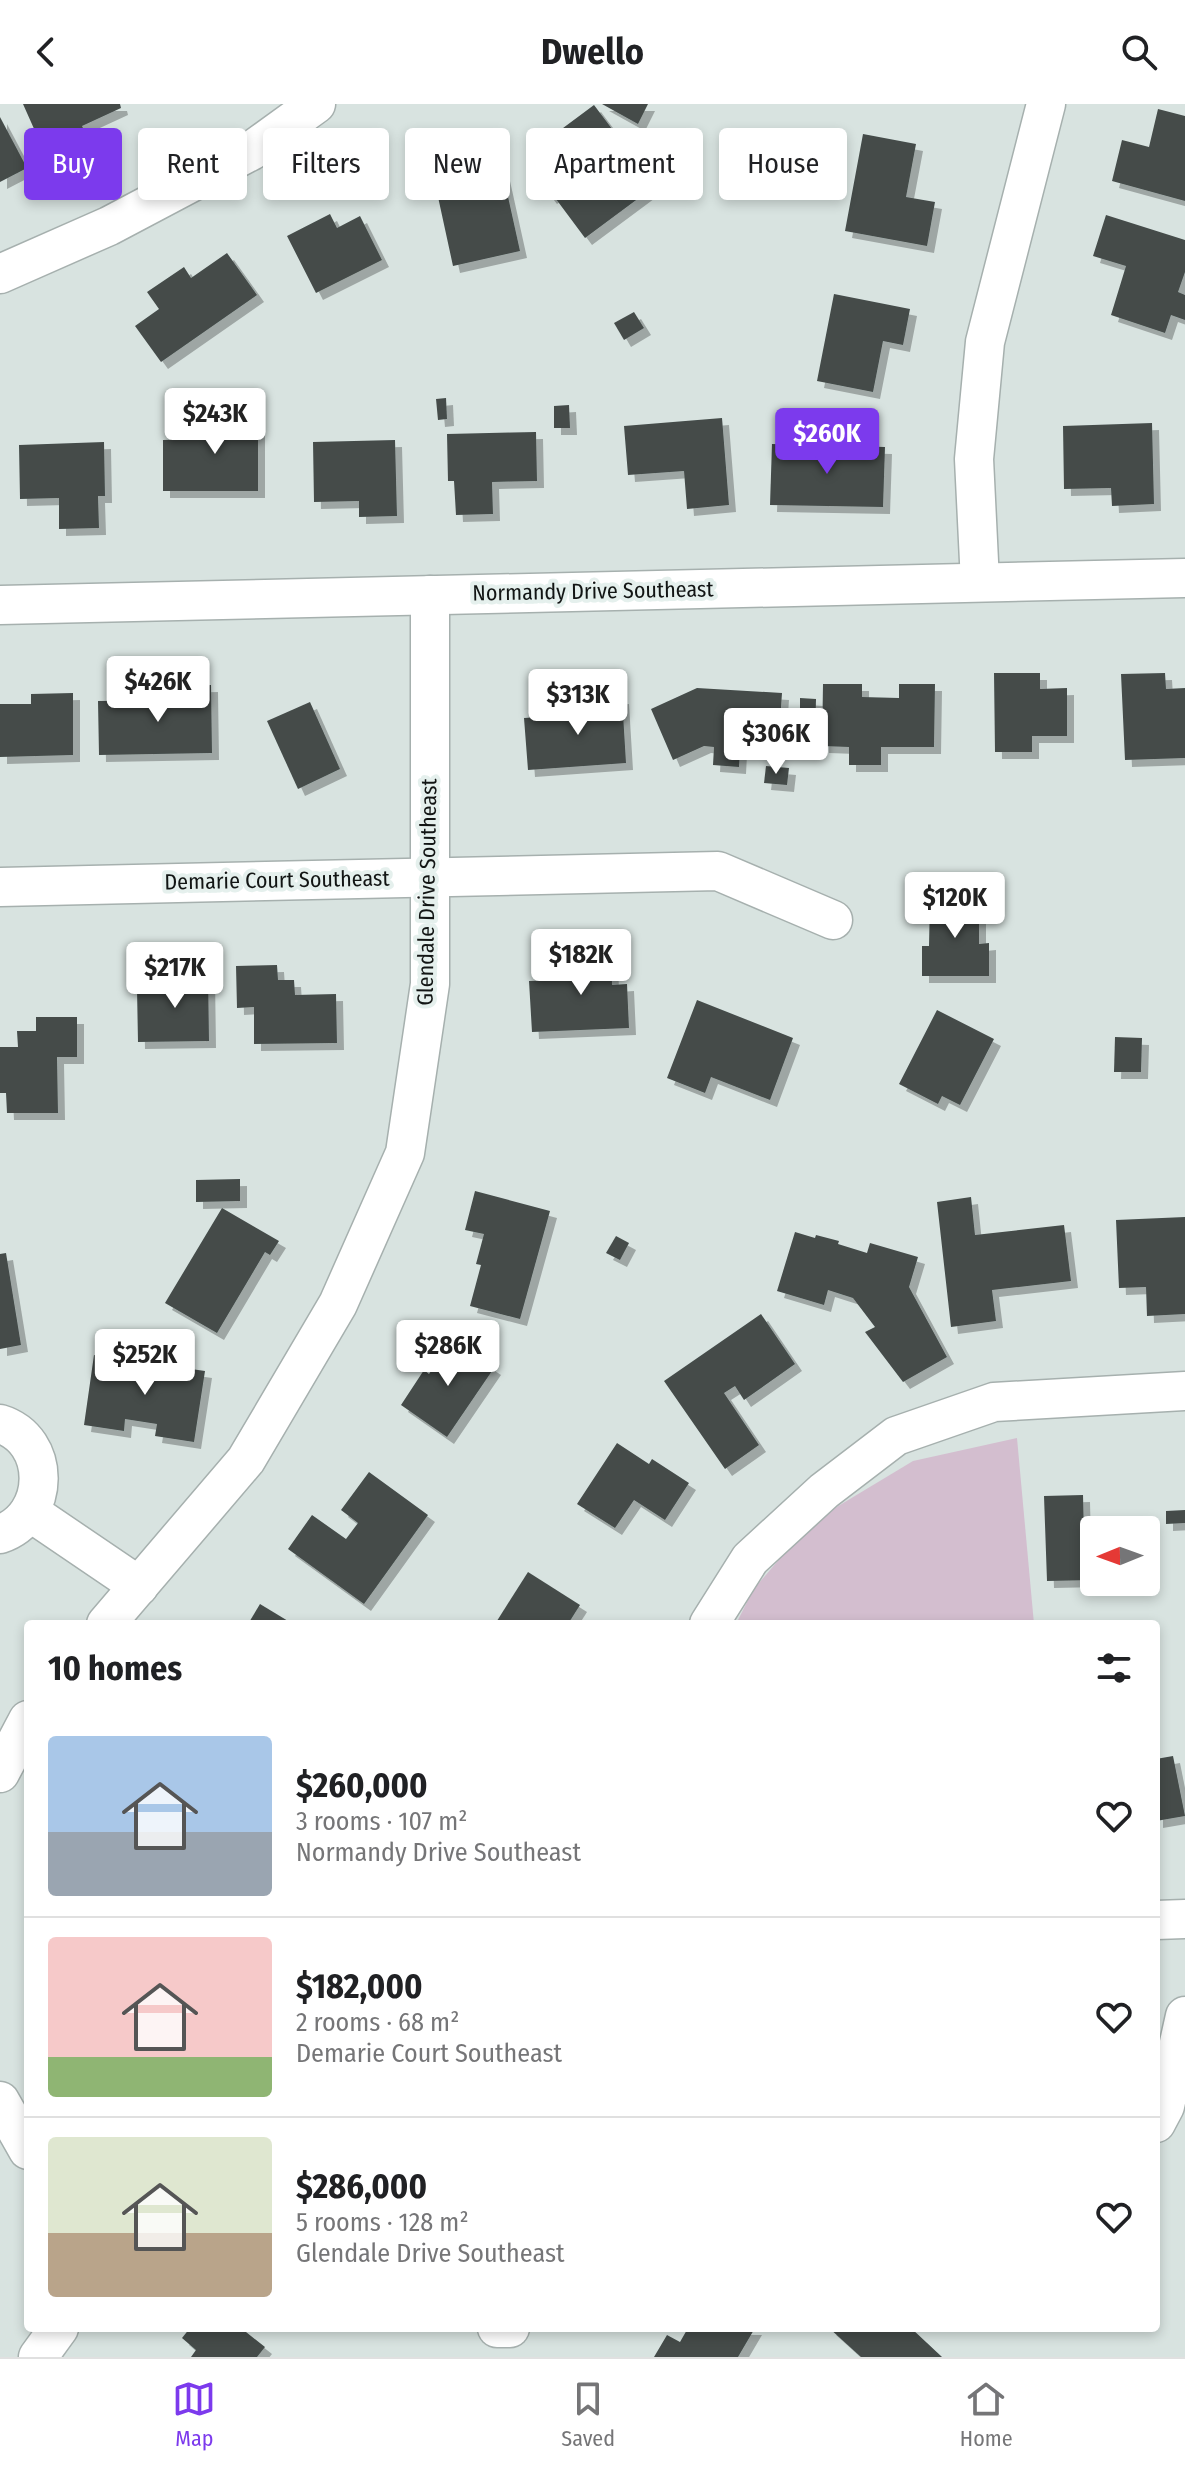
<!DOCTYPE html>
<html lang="en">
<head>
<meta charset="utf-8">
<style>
	body { margin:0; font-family:"Fira Sans Condensed",sans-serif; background:#f2f2f2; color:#202124; height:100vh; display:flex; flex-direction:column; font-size:30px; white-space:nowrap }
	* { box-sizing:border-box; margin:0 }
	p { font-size:26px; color:#757577 }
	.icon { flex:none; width:44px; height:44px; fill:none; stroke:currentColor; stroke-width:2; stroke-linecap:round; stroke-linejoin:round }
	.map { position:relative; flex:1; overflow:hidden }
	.details { position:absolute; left:24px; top:1516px; width:1136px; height:712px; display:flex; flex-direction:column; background:#fff; border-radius:8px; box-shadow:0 4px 12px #0003 }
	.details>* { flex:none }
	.hud { position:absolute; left:24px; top:24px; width:1138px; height:72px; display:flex; gap:16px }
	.needle { width:52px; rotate:269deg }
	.buttons { position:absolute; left:1080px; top:1412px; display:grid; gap:16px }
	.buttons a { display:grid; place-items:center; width:80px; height:80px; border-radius:8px; background:#fff; box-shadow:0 4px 12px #0003; font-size:40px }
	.price { position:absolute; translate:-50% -68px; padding:0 18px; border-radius:8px; background:#fff; color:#222; font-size:26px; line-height:52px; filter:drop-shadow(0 2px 4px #0008) }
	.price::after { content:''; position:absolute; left:50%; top:48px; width:24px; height:18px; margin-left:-12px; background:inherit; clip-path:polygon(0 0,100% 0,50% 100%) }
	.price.active { background:#7c3aed; color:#fff }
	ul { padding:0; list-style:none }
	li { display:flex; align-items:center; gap:24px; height:200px; padding:0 24px }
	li+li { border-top:2px solid #e0e0e0 }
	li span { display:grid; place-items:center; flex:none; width:224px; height:160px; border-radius:8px; color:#555 }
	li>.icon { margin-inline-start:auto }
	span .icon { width:96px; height:96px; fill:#fffc; stroke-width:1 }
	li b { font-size:34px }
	h2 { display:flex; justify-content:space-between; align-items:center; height:96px; padding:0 24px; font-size:34px }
	.tag { padding:0 28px; border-radius:8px; background:#fff; box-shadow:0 4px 12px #0003; font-size:28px; line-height:72px }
	.tag.active { background:#7c3aed; color:#fff }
	header { display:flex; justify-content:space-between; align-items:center; height:104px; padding:0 24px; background:#fff; font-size:36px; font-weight:700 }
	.tabs { display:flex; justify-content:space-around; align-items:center; height:112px; border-top:2px solid #e0e0e0; background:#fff; font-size:22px; color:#757577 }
	.tabs a { display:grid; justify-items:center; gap:4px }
	.tabs .active { color:#7c3aed }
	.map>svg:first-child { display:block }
	.green { fill:#d3becf }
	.building { fill:#444c4a; filter:url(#shadow) }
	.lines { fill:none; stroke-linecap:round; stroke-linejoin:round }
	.minor-casing { stroke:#a6b0ae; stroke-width:41 }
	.minor { stroke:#fff; stroke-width:38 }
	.labels { text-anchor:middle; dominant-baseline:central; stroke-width:8; stroke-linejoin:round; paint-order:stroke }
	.street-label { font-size:22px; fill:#121514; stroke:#e5f0ed }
</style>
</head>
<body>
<header><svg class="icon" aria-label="back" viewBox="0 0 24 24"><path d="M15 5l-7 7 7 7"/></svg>Dwello<svg class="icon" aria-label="search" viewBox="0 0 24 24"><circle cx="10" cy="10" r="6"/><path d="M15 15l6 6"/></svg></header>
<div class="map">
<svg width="1185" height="2253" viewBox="0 0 1185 2253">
	<defs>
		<filter id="shadow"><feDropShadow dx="7" dy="7" stdDeviation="0" flood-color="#0004"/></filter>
	</defs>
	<rect width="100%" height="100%" fill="#d8e3e0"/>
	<path class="green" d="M 1017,1334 L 1034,1520 L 736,1520 L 753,1486 L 810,1419 L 913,1357 Z"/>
	<g class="building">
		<path d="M 23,0 L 120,0 L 121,4 L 82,22 L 89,36 L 47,54 Z"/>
		<path d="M 602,0 L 648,0 L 638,20 Z"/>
		<path d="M 594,1 L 655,82 L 585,134 L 553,91 L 550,93 L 543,84 L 572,62 L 559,45 L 567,39 L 559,27 Z"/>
		<path d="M 1158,5 L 1185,12 L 1185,97 L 1112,77 L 1122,36 L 1149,43 Z"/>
		<path d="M 0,13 L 27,64 L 0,78 Z"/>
		<path d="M 863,30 L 916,40 L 906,93 L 935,98 L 927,142 L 845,127 Z"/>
		<path d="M 503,70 L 520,147 L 453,162 L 435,79 L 471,71 L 475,91 L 479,90 L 476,76 Z"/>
		<path d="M 330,110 L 337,124 L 360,112 L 382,156 L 316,189 L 287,132 Z"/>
		<path d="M 1106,111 L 1185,136 L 1185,168 L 1178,188 L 1185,191 L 1185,216 L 1171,211 L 1165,229 L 1111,211 L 1126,162 L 1093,152 Z"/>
		<path d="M 227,149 L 257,191 L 161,258 L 135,222 L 159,205 L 147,188 L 184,163 L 191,174 Z"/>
		<path d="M 834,190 L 910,205 L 903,241 L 883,237 L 873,288 L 817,277 Z"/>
		<path d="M 634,208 L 644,224 L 624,236 L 614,219 Z"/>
		<path d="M 446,294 L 447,315 L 438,316 L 436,295 Z"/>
		<path d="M 569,301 L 570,324 L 554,324 L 554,302 Z"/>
		<path d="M 203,309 L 258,310 L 258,387 L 163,387 L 163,336 L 203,335 Z"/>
		<path d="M 722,314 L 729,401 L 687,405 L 684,367 L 628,371 L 624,322 Z"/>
		<path d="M 1152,319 L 1154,400 L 1112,402 L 1111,384 L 1064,385 L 1063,322 Z"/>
		<path d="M 536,328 L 537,377 L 492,378 L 493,410 L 456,411 L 454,377 L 448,377 L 447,330 Z"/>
		<path d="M 395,336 L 397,412 L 359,413 L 359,397 L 314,398 L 313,338 Z"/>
		<path d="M 104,338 L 105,392 L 98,392 L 99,424 L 59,425 L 59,394 L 20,395 L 19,341 Z"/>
		<path d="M 772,340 L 885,343 L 883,403 L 770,401 Z"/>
		<path d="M 994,569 L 1040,569 L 1040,585 L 1067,584 L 1067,632 L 1032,632 L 1032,648 L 995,648 Z"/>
		<path d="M 1165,569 L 1166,585 L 1185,584 L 1185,654 L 1125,656 L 1121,570 Z"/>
		<path d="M 823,580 L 862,580 L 862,593 L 899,594 L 899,580 L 935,580 L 934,643 L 881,643 L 881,661 L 849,661 L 849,643 L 822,642 Z"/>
		<path d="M 211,581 L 212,649 L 99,651 L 98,597 L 169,596 L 169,582 Z"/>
		<path d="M 697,584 L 782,589 L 778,646 L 740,644 L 739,663 L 713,661 L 714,643 L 704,642 L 673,656 L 651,605 Z"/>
		<path d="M 73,589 L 73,651 L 0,653 L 0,600 L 31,600 L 31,590 Z"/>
		<path d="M 622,593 L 626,659 L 528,666 L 524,614 L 587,610 L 586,596 Z"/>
		<path d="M 800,594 L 816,595 L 815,634 L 800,634 Z"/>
		<path d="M 310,598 L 340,665 L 298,685 L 267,617 Z"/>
		<path d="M 766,662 L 789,664 L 787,681 L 764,679 Z"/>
		<path d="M 930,795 L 979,795 L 979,840 L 989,839 L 989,872 L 922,872 L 922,842 L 929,842 Z"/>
		<path d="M 611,845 L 612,881 L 627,880 L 629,924 L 532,928 L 529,877 L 572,876 L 571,847 Z"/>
		<path d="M 277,861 L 278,876 L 294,876 L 295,891 L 336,890 L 337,939 L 254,940 L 254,903 L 237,904 L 236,862 Z"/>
		<path d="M 208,867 L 209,937 L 138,938 L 137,885 L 169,885 L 169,868 Z"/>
		<path d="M 697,896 L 793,934 L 770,996 L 711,973 L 705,989 L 667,974 Z"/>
		<path d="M 937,906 L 994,935 L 960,1001 L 942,992 L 938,1000 L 899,980 Z"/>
		<path d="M 36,913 L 77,913 L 77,953 L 57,953 L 58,1009 L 7,1009 L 6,989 L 0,989 L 0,943 L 18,943 L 17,927 L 36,927 Z"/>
		<path d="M 1115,933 L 1142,934 L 1141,968 L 1114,968 Z"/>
		<path d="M 240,1075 L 240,1097 L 196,1098 L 196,1076 Z"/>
		<path d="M 475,1087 L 550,1107 L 520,1215 L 470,1202 L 481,1161 L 476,1160 L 484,1130 L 465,1126 Z"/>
		<path d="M 971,1093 L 975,1131 L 1064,1121 L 1071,1177 L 992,1186 L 996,1217 L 951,1223 L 937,1098 Z"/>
		<path d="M 222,1104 L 279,1137 L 270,1151 L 265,1148 L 217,1229 L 165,1199 Z"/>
		<path d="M 1185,1113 L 1185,1210 L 1147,1212 L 1146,1183 L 1119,1184 L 1116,1116 Z"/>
		<path d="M 795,1128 L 815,1134 L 816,1131 L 839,1137 L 838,1140 L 867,1149 L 870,1139 L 918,1153 L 909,1183 L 947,1253 L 903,1278 L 865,1228 L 875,1223 L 853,1194 L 828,1186 L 824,1201 L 777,1187 Z"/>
		<path d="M 616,1132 L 629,1139 L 620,1156 L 606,1149 Z"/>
		<path d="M 6,1149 L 21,1241 L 0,1245 L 0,1150 Z"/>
		<path d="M 761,1210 L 795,1260 L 744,1296 L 735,1282 L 724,1289 L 759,1341 L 725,1365 L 664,1277 Z"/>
		<path d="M 452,1236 L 494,1264 L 447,1333 L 401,1301 L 424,1266 L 429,1270 Z"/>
		<path d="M 94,1251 L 205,1267 L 194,1338 L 155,1332 L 157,1320 L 125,1315 L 124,1327 L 84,1321 Z"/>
		<path d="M 617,1339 L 649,1360 L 652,1355 L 689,1379 L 665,1416 L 634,1396 L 615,1424 L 577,1400 Z"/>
		<path d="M 369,1368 L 428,1411 L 364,1500 L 288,1445 L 312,1411 L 346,1435 L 358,1419 L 341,1406 Z"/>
		<path d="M 1083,1391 L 1084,1431 L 1094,1430 L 1094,1476 L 1047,1477 L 1044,1392 Z"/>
		<path d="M 1185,1406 L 1185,1419 L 1166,1420 L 1166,1407 Z"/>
		<path d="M 1146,1429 L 1151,1429 L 1152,1475 L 1146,1475 Z"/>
		<path d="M 528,1468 L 580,1501 L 568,1520 L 495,1520 Z"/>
		<path d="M 260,1500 L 293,1520 L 248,1520 Z"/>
		<path d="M 1173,1652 L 1185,1712 L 1156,1717 L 1156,1655 Z"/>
		<path d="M 190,2224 L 241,2224 L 265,2243 L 257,2253 L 191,2253 L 196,2246 L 182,2234 Z"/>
		<path d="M 688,2224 L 755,2224 L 738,2253 L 654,2253 L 667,2231 L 680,2238 Z"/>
		<path d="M 829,2224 L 911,2224 L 942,2253 L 861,2253 Z"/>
	</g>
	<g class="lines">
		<g class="minor-casing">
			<g id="minor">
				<path d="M 0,170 L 109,122 L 251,47 L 316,0"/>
				<path d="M 980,478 L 974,355 L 985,238 L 1046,0"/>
				<path d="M 0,501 L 1185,474"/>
				<path d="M 0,783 L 718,767 L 833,816"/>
				<path d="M 0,1320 C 52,1336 51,1413 0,1430"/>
				<path d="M 30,1408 L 139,1482"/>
				<path d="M 106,1520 L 246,1356 L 338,1200 L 405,1049 L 430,880 L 430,491"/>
				<path d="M 709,1520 L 750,1455 L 824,1387 L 896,1332 L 994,1298 L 1185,1287"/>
				<path d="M 0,1669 L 28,1616"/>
				<path d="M 1156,1816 L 1185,1815"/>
				<path d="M 0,1997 L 28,2046"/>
				<path d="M 1156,2019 L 1165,2002 L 1185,1912"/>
				<path d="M 497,2224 L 510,2224"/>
				<path d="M 38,2253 L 59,2224"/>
			</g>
		</g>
		<use href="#minor" class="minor"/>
	</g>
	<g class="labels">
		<g class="street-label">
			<text transform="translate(593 487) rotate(-1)">Normandy Drive Southeast</text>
			<text transform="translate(277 776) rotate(-1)">Demarie Court Southeast</text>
			<text transform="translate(427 788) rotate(-89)">Glendale Drive Southeast</text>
		</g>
	</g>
</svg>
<div class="buttons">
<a><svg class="needle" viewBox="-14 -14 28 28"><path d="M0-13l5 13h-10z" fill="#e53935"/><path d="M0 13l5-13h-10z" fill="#757577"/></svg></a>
</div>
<b class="price" style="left:215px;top:352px">$243K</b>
<b class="price active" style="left:827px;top:372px">$260K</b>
<b class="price" style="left:158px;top:620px">$426K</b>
<b class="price" style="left:578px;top:633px">$313K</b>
<b class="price" style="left:776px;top:672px">$306K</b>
<b class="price" style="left:955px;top:836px">$120K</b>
<b class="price" style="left:581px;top:893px">$182K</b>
<b class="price" style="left:175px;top:906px">$217K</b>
<b class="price" style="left:448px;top:1284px">$286K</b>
<b class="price" style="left:145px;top:1293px">$252K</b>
<div class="hud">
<a class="tag active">Buy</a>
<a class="tag">Rent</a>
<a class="tag">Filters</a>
<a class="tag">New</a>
<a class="tag">Apartment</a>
<a class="tag">House</a>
</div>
<section class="details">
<h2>10 homes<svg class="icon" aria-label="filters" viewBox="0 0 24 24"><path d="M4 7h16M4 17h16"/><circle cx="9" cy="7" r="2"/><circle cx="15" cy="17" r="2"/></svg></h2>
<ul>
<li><span style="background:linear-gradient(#a9c7e8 60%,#9aa5b1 0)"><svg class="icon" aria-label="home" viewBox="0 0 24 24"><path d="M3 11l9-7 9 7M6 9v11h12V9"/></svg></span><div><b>$260,000</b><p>3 rooms · 107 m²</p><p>Normandy Drive Southeast</p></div><svg class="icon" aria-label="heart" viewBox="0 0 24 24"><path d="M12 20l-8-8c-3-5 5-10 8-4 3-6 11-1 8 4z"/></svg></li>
<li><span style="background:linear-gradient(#f6c9c9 75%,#8fb573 0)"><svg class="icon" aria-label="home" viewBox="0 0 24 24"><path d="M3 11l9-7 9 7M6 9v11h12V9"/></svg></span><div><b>$182,000</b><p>2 rooms · 68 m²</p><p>Demarie Court Southeast</p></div><svg class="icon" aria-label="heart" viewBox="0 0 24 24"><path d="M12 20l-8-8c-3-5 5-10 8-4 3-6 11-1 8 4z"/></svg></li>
<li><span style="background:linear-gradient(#dfe7d0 60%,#b9a48a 0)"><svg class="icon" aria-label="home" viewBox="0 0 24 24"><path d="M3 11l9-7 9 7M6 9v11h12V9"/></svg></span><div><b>$286,000</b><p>5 rooms · 128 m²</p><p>Glendale Drive Southeast</p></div><svg class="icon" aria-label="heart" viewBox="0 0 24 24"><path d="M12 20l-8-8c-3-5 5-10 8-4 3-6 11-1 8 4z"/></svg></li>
</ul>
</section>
</div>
<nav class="tabs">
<a class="active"><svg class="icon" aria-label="map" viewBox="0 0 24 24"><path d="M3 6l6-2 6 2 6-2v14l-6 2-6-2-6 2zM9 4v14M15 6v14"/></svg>Map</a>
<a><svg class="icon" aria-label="saved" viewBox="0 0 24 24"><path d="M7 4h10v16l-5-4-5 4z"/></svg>Saved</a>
<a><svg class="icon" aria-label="home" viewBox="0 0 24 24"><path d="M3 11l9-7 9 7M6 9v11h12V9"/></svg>Home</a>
</nav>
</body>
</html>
